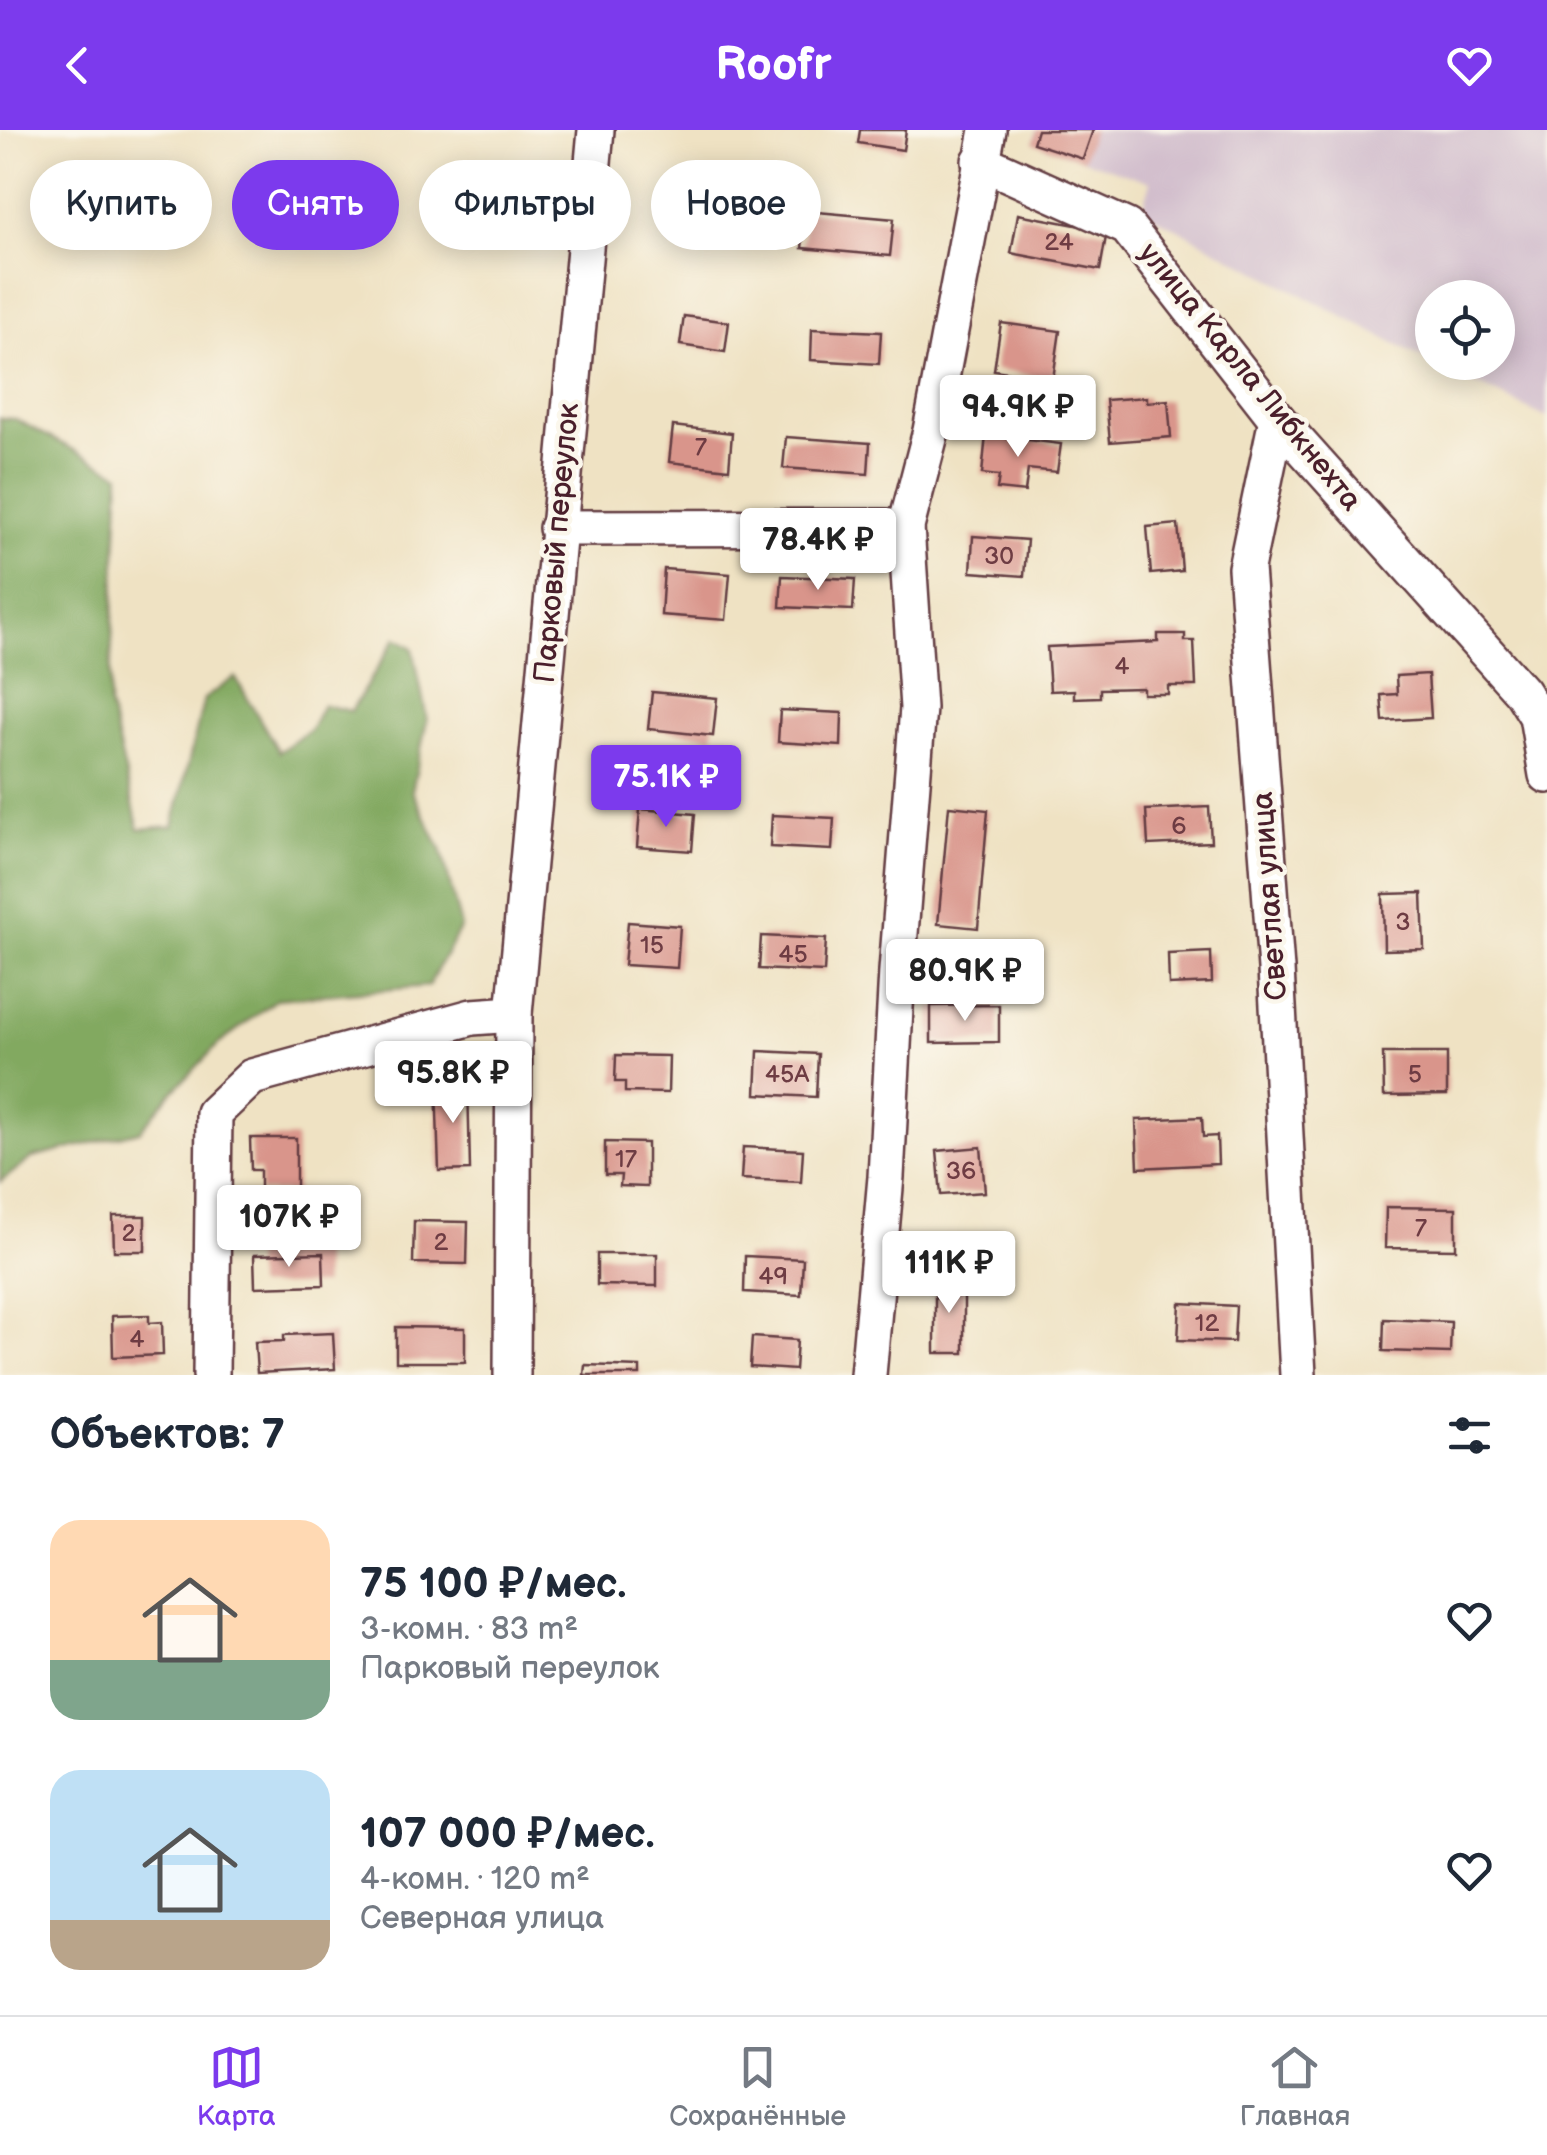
<!DOCTYPE html>
<html lang="ru">
<head>
<meta charset="utf-8">
<style>
	body { margin:0; font-family:"Balsamiq Sans",sans-serif; background:#f2f2f3; color:#1f2937; height:100vh; display:flex; flex-direction:column; font-size:38px; white-space:nowrap }
	* { box-sizing:border-box; margin:0 }
	p { font-size:32px; color:#747a83 }
	.icon { flex:none; width:55px; height:55px; fill:none; stroke:currentColor; stroke-width:2; stroke-linecap:round; stroke-linejoin:round }
	.map { position:relative; height:1245px; overflow:hidden }
	.details { display:flex; flex-direction:column; background:#fff; flex:1 }
	.details>* { flex:none }
	.hud { position:absolute; left:30px; top:30px; width:1000px; height:90px; display:flex; gap:20px }
	.tools { position:absolute; left:1415px; top:150px; display:grid; gap:20px }
	.tools a { display:grid; place-items:center; width:100px; height:100px; border-radius:50%; background:#fff; box-shadow:0 5px 25px #0003; font-size:50px }
	.price { position:absolute; translate:-50% -85px; padding:0 22px; border-radius:10px; background:#fff; color:#222; font-size:32px; line-height:65px; filter:drop-shadow(0 2px 5px #0008) }
	.price::after { content:''; position:absolute; left:50%; top:60px; width:30px; height:22px; margin-left:-15px; background:inherit; clip-path:polygon(0 0,100% 0,50% 100%) }
	.price.on { background:#7c3aed; color:#fff }
	ul { padding:0; list-style:none }
	li { display:flex; align-items:center; gap:30px; height:250px; padding:0 50px }
	li span { display:grid; place-items:center; flex:none; width:280px; height:200px; border-radius:30px; color:#555 }
	li>.icon { margin-inline-start:auto }
	span .icon { width:120px; height:120px; fill:#fffc; stroke-width:1 }
	li b { font-size:42px }
	h2 { display:flex; justify-content:space-between; align-items:center; height:120px; padding:0 50px; font-size:42px }
	.tag { padding:0 35px; border-radius:45px; background:#fff; box-shadow:0 5px 25px #0003; font-size:35px; line-height:90px }
	.tag.on { background:#7c3aed; color:#fff }
	header { display:flex; justify-content:space-between; align-items:center; height:130px; padding:0 50px; background:#7c3aed; color:#fff; font-size:45px; font-weight:600 }
	.tab-bar { display:flex; justify-content:space-around; align-items:center; height:140px; border-top:2px solid #e0e1e3; background:#fff; font-size:28px; color:#747a83 }
	.tab-bar a { display:grid; justify-items:center; gap:5px }
	.tab-bar .on { color:#7c3aed }
	.map>svg:first-child { display:block }
	.industrial { fill:#d1bdcc; fill-rule:evenodd }
	.forest { fill:#82a960; stroke:#666446; stroke-width:2.5 }
	.building { fill:#d9958b }
	.lines { fill:none; stroke-linecap:round; stroke-linejoin:round }
	.street-casing { stroke:#633c42; stroke-width:40 }
	.street { stroke:#fff; stroke-width:35 }
	.labels { text-anchor:middle; dominant-baseline:central; stroke-width:9; stroke-linejoin:round; paint-order:stroke }
	.number-label { font-size:25px; fill:#6e3c43 }
	.street-label { font-size:30px; fill:#4a1f2b; stroke:#fbf7ec }
</style>
</head>
<body>
<header><svg class="icon" aria-label="back" viewBox="0 0 24 24"><path d="M15 5l-7 7 7 7"/></svg>Roofr<svg class="icon" aria-label="heart" viewBox="0 0 24 24"><path d="M12 20l-8-8c-3-5 5-10 8-4 3-6 11-1 8 4z"/></svg></header>
<div class="map">
<svg width="1547" height="1245" viewBox="0 0 1547 1245">
	<rect width="100%" height="100%" fill="#fbf7ec"/>
	<filter id="ink" filterUnits="userSpaceOnUse"><feTurbulence type="fractalNoise" baseFrequency=".01" numOctaves="2"/><feDisplacementMap in="SourceGraphic" scale="20" xChannelSelector="R" yChannelSelector="G"/><feConvolveMatrix kernelMatrix="1 2 1 2 8 2 1 2 1" color-interpolation-filters="sRGB"/></filter>
	<filter id="wash" filterUnits="userSpaceOnUse"><feTurbulence type="fractalNoise" baseFrequency=".0048" numOctaves="4" result="noise"/><feDisplacementMap in="SourceGraphic" scale="40" xChannelSelector="R" yChannelSelector="G"/><feGaussianBlur stdDeviation="2.25" result="paint"/><feColorMatrix in="noise" values="0 0 0 0 0 0 0 0 0 0 0 0 0 0 0 0 0 1.4 0 .05"/><feComposite in="paint" operator="in"/></filter>
	<g filter="url(#wash)">
		<rect width="100%" height="100%" fill="#efe2c3"/>
		<path class="industrial" d="M 1036,0 L 1547,0 L 1547,140 L 1543,154 L 1547,157 L 1547,288 L 1412,223 L 1142,80 L 1151,52 L 1033,13 ZM 1432,168 L 1498,168 L 1498,232 L 1432,232 Z"/>
		<path class="forest" d="M 0,288 L 15,289 L 120,344 L 109,575 L 139,699 L 173,696 L 204,569 L 235,547 L 279,622 L 310,600 L 323,575 L 351,581 L 396,508 L 413,518 L 427,590 L 412,661 L 441,719 L 461,797 L 428,856 L 277,869 L 220,913 L 171,963 L 140,1001 L 32,1028 L 0,1052 Z"/>
		<g id="blocks">
			<g class="building">
				<path d="M 860,0 L 906,0 L 903,20 L 858,13 Z"/>
				<path d="M 1037,0 L 1093,0 L 1083,29 L 1033,13 Z"/>
				<path d="M 713,55 L 746,58 L 742,103 L 688,97 L 692,58 L 712,60 Z"/>
				<path d="M 806,81 L 894,89 L 890,126 L 802,118 Z"/>
				<path d="M 1018,84 L 1107,101 L 1100,140 L 1011,123 Z"/>
				<path d="M 684,186 L 729,192 L 725,222 L 680,215 Z"/>
				<path d="M 1001,193 L 1060,201 L 1053,249 L 994,240 Z"/>
				<path d="M 812,199 L 881,202 L 879,234 L 811,230 Z"/>
				<path d="M 1147,267 L 1147,272 L 1168,270 L 1171,307 L 1110,312 L 1106,270 Z"/>
				<path d="M 673,296 L 732,303 L 729,339 L 669,332 Z"/>
				<path d="M 986,305 L 1061,314 L 1057,342 L 1028,339 L 1025,362 L 997,359 L 999,346 L 982,344 Z"/>
				<path d="M 786,307 L 870,313 L 868,344 L 783,338 Z"/>
				<path d="M 1178,394 L 1182,441 L 1151,444 L 1147,397 Z"/>
				<path d="M 973,406 L 1027,410 L 1024,446 L 971,442 Z"/>
				<path d="M 664,439 L 730,444 L 726,490 L 661,485 Z"/>
				<path d="M 782,446 L 855,449 L 853,480 L 780,477 Z"/>
				<path d="M 1158,504 L 1185,504 L 1185,511 L 1194,511 L 1196,556 L 1168,556 L 1168,564 L 1143,564 L 1143,558 L 1100,559 L 1100,567 L 1074,568 L 1074,560 L 1050,561 L 1047,517 L 1158,512 Z"/>
				<path d="M 1428,544 L 1431,588 L 1383,591 L 1381,565 L 1397,564 L 1396,546 Z"/>
				<path d="M 652,562 L 717,568 L 713,606 L 648,599 Z"/>
				<path d="M 780,580 L 842,583 L 841,616 L 778,612 Z"/>
				<path d="M 949,676 L 988,680 L 978,798 L 938,794 Z"/>
				<path d="M 1209,677 L 1211,712 L 1148,715 L 1146,680 Z"/>
				<path d="M 640,679 L 695,684 L 692,721 L 637,717 Z"/>
				<path d="M 772,685 L 834,688 L 832,720 L 770,717 Z"/>
				<path d="M 1422,763 L 1424,819 L 1384,820 L 1383,764 Z"/>
				<path d="M 628,792 L 680,796 L 677,838 L 624,835 Z"/>
				<path d="M 761,806 L 826,809 L 824,842 L 759,839 Z"/>
				<path d="M 1211,822 L 1212,853 L 1169,855 L 1168,824 Z"/>
				<path d="M 999,875 L 999,912 L 931,913 L 931,876 Z"/>
				<path d="M 758,921 L 818,924 L 816,967 L 756,964 Z"/>
				<path d="M 1383,923 L 1447,923 L 1447,965 L 1384,966 Z"/>
				<path d="M 616,925 L 669,926 L 668,963 L 625,962 L 625,952 L 615,952 Z"/>
				<path d="M 468,952 L 470,1040 L 439,1041 L 436,953 Z"/>
				<path d="M 1202,987 L 1203,1007 L 1217,1006 L 1218,1034 L 1138,1038 L 1136,990 Z"/>
				<path d="M 250,1008 L 296,1008 L 296,1062 L 260,1062 L 260,1040 L 251,1040 Z"/>
				<path d="M 605,1012 L 647,1013 L 647,1057 L 620,1056 L 621,1045 L 605,1045 Z"/>
				<path d="M 743,1017 L 803,1020 L 801,1052 L 741,1049 Z"/>
				<path d="M 981,1017 L 985,1062 L 941,1065 L 937,1021 Z"/>
				<path d="M 1386,1077 L 1456,1078 L 1456,1119 L 1385,1118 Z"/>
				<path d="M 113,1086 L 145,1086 L 145,1121 L 114,1121 Z"/>
				<path d="M 414,1091 L 468,1092 L 467,1134 L 413,1133 Z"/>
				<path d="M 323,1123 L 324,1155 L 255,1157 L 254,1125 Z"/>
				<path d="M 597,1124 L 657,1124 L 657,1156 L 597,1155 Z"/>
				<path d="M 745,1126 L 803,1129 L 801,1165 L 744,1162 Z"/>
				<rect x="935" y="1149" width="29" height="74"/>
				<path d="M 1180,1173 L 1236,1176 L 1234,1212 L 1178,1210 Z"/>
				<path d="M 149,1185 L 149,1193 L 162,1192 L 163,1225 L 113,1227 L 112,1186 Z"/>
				<path d="M 1384,1189 L 1451,1192 L 1450,1223 L 1383,1221 Z"/>
				<path d="M 396,1197 L 465,1198 L 465,1232 L 396,1232 Z"/>
				<path d="M 333,1203 L 335,1239 L 257,1243 L 255,1212 L 284,1211 L 284,1205 Z"/>
				<path d="M 752,1207 L 797,1210 L 795,1240 L 750,1237 Z"/>
				<path d="M 585,1235 L 640,1237 L 640,1245 L 584,1245 Z"/>
			</g>
		</g>
	</g>
	<g filter="url(#ink)">
		<use href="#blocks" fill-opacity="0" stroke="#633c42" stroke-width="2.5"/>
		<g class="lines">
			<g class="street-casing">
				<g id="street">
					<path d="M 980,31 L 1127,97 L 1277,289 L 1522,562 L 1537,586 L 1547,645"/>
					<path d="M 1277,289 L 1246,438 L 1276,839 L 1298,1245"/>
					<path d="M 557,398 L 906,397"/>
					<path d="M 211,1245 L 214,983 L 252,947 L 472,887 L 514,884"/>
					<path d="M 512,1245 L 514,884 L 596,0"/>
					<path d="M 868,1245 L 886,1047 L 897,841 L 918,578 L 906,397 L 931,301 L 988,0"/>
				</g>
			</g>
			<use href="#street" class="street"/>
		</g>
	</g>
	<g class="labels">
		<g class="number-label">
			<text x="1059" y="112">24</text>
			<text x="701" y="317">7</text>
			<text x="999" y="426">30</text>
			<text x="1122" y="536">4</text>
			<text x="1179" y="696">6</text>
			<text x="1403" y="792">3</text>
			<text x="652" y="815">15</text>
			<text x="793" y="824">45</text>
			<text x="787" y="944">45А</text>
			<text x="1415" y="944">5</text>
			<text x="626" y="1029">17</text>
			<text x="961" y="1041">36</text>
			<text x="1421" y="1098">7</text>
			<text x="129" y="1103">2</text>
			<text x="441" y="1112">2</text>
			<text x="773" y="1146">49</text>
			<text x="1207" y="1193">12</text>
			<text x="137" y="1209">4</text>
		</g>
		<g class="street-label">
			<text transform="translate(1250 247) rotate(51)">улица Карла Либкнехта</text>
			<text transform="translate(557 413) rotate(-85)">Парковый переулок</text>
			<text transform="translate(1270 766) rotate(-94)">Светлая улица</text>
		</g>
	</g>
</svg>
<div class="tools">
<a><svg class="icon" aria-label="locate" viewBox="0 0 24 24"><circle cx="12" cy="12" r="6"/><path d="M12 2v4M12 18v4M2 12h4M18 12h4"/></svg></a>
</div>
<b class="price" style="left:1018px;top:330px">94.9K ₽</b>
<b class="price" style="left:818px;top:463px">78.4K ₽</b>
<b class="price on" style="left:666px;top:700px">75.1K ₽</b>
<b class="price" style="left:965px;top:894px">80.9K ₽</b>
<b class="price" style="left:453px;top:996px">95.8K ₽</b>
<b class="price" style="left:289px;top:1140px">107K ₽</b>
<b class="price" style="left:949px;top:1186px">111K ₽</b>
<div class="hud">
<a class="tag">Купить</a>
<a class="tag on">Снять</a>
<a class="tag">Фильтры</a>
<a class="tag">Новое</a>
</div>
</div>
<section class="details">
<h2>Объектов: 7<svg class="icon" aria-label="filters" viewBox="0 0 24 24"><path d="M4 7h16M4 17h16"/><circle cx="9" cy="7" r="2"/><circle cx="15" cy="17" r="2"/></svg></h2>
<ul>
<li><span style="background:linear-gradient(#ffd9b3 70%,#7fa58c 0)"><svg class="icon" aria-label="home" viewBox="0 0 24 24"><path d="M3 11l9-7 9 7M6 9v11h12V9"/></svg></span><div><b>75 100 ₽/мес.</b><p>3-комн. · 83 m²</p><p>Парковый переулок</p></div><svg class="icon" aria-label="heart" viewBox="0 0 24 24"><path d="M12 20l-8-8c-3-5 5-10 8-4 3-6 11-1 8 4z"/></svg></li>
<li><span style="background:linear-gradient(#bfe0f5 75%,#b9a48a 0)"><svg class="icon" aria-label="home" viewBox="0 0 24 24"><path d="M3 11l9-7 9 7M6 9v11h12V9"/></svg></span><div><b>107 000 ₽/мес.</b><p>4-комн. · 120 m²</p><p>Северная улица</p></div><svg class="icon" aria-label="heart" viewBox="0 0 24 24"><path d="M12 20l-8-8c-3-5 5-10 8-4 3-6 11-1 8 4z"/></svg></li>
</ul>
</section>
<nav class="tab-bar">
<a class="on"><svg class="icon" aria-label="map" viewBox="0 0 24 24"><path d="M3 6l6-2 6 2 6-2v14l-6 2-6-2-6 2zM9 4v14M15 6v14"/></svg>Карта</a>
<a><svg class="icon" aria-label="saved" viewBox="0 0 24 24"><path d="M7 4h10v16l-5-4-5 4z"/></svg>Сохранённые</a>
<a><svg class="icon" aria-label="home" viewBox="0 0 24 24"><path d="M3 11l9-7 9 7M6 9v11h12V9"/></svg>Главная</a>
</nav>
</body>
</html>
